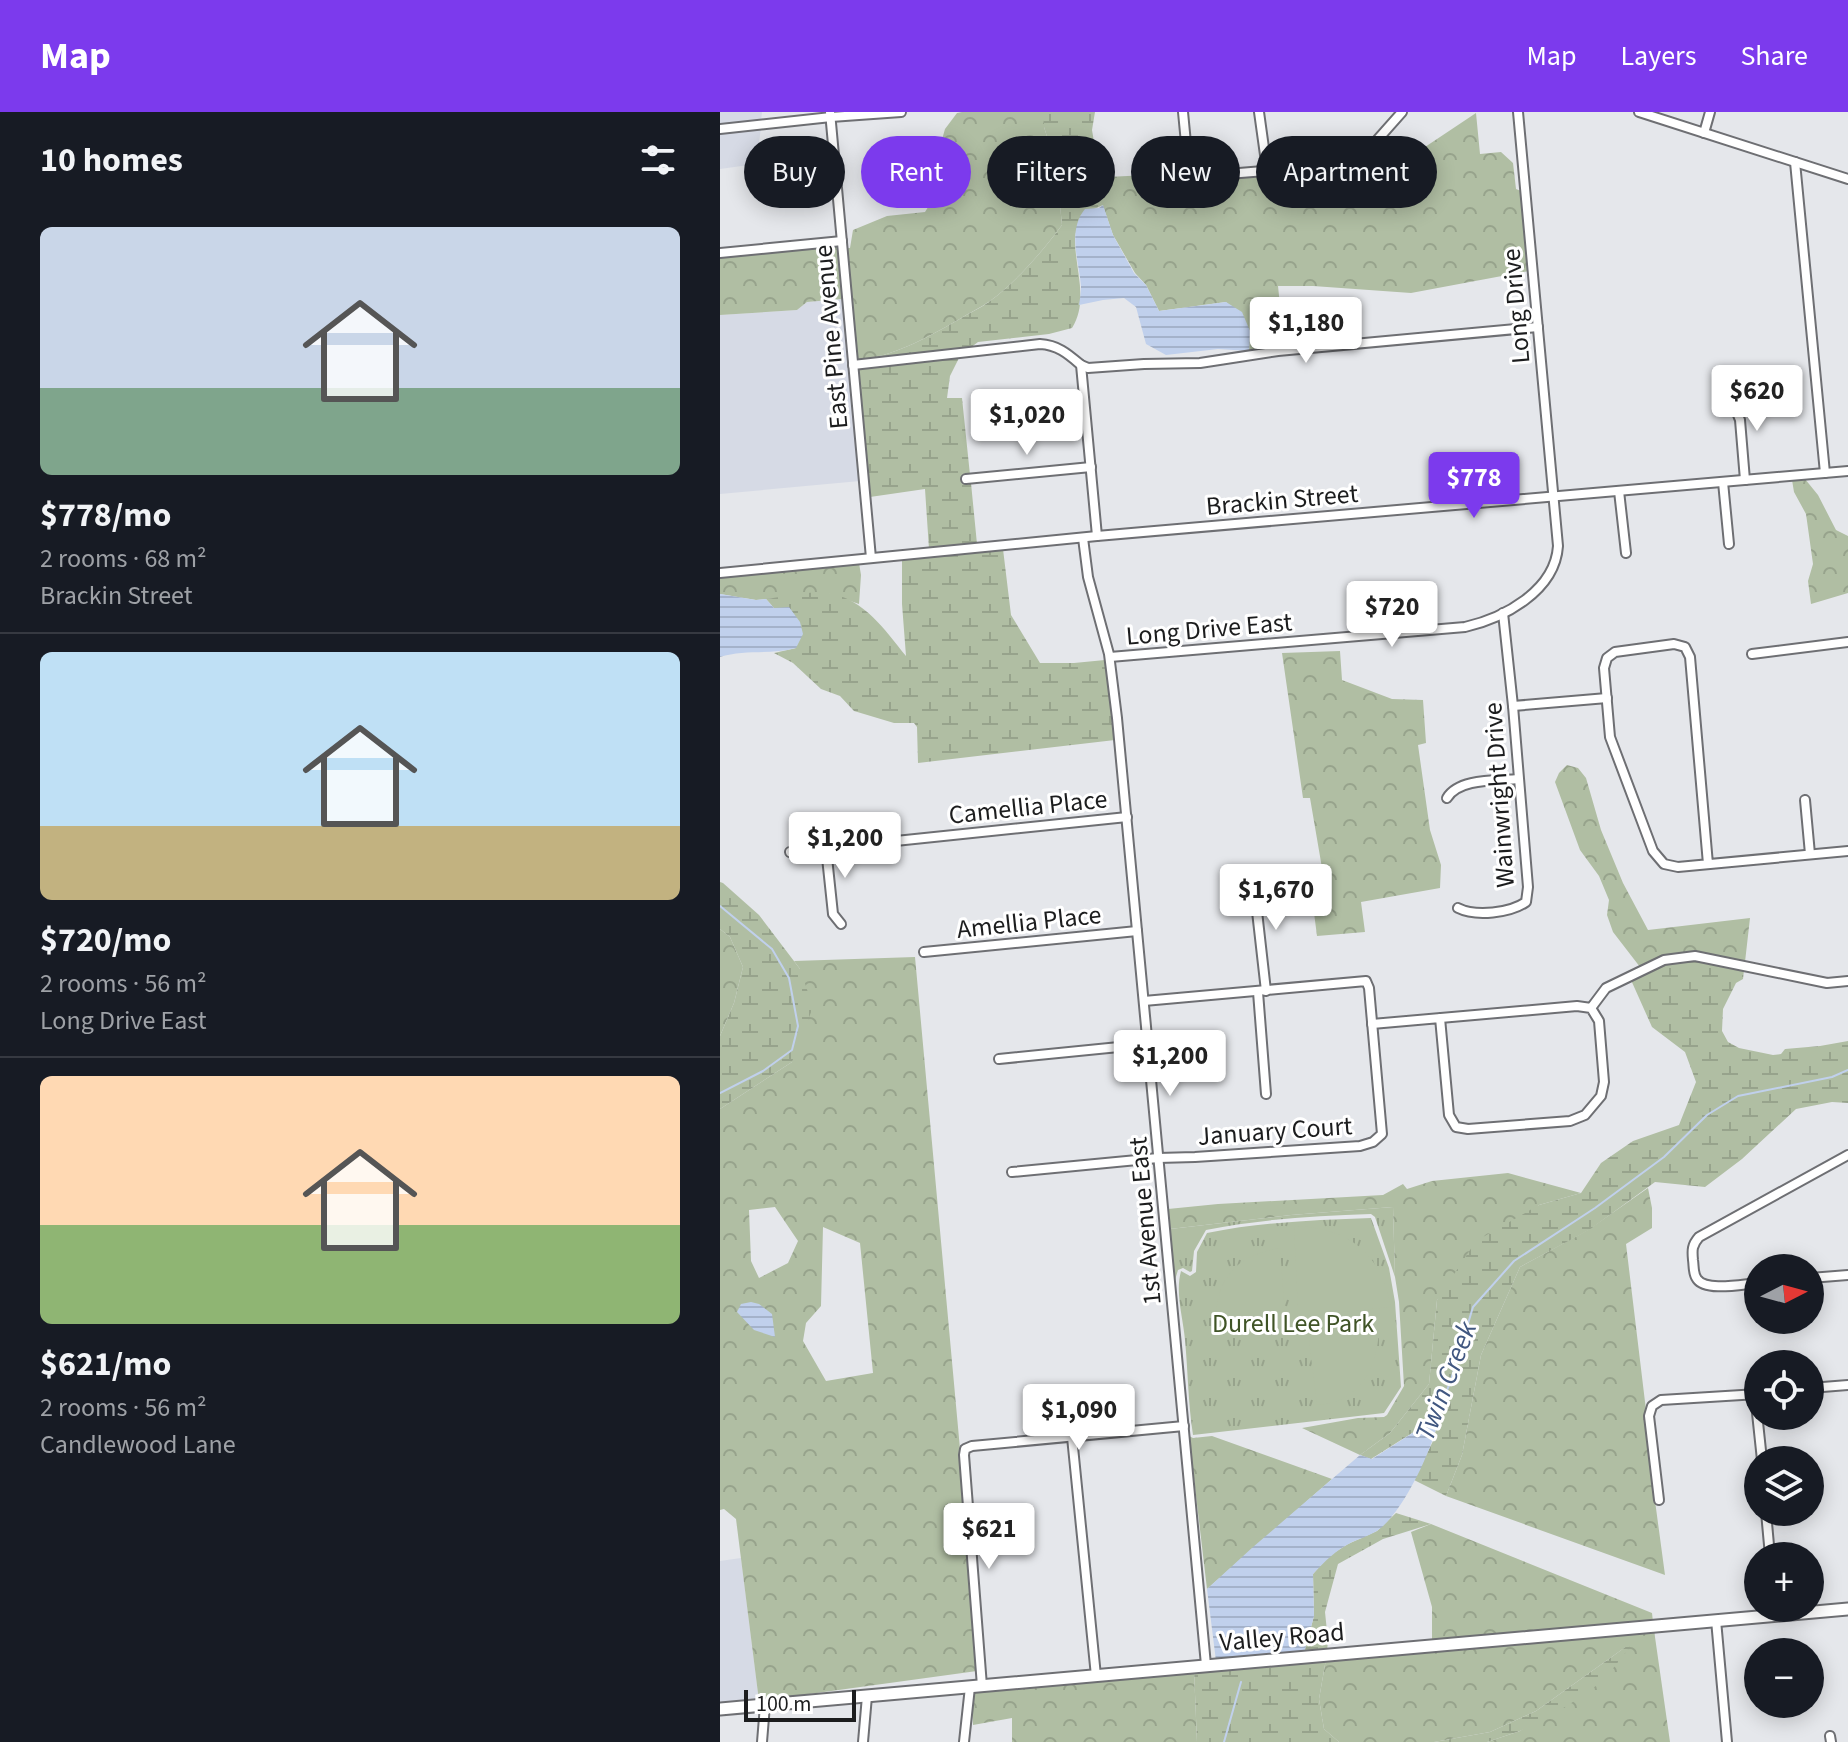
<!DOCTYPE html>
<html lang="en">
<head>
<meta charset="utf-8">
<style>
	body { margin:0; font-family:"Source Sans 3",sans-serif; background:#242831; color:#f1f3f6; height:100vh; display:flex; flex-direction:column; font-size:30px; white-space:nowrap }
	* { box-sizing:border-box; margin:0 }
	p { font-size:26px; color:#9ea1a6 }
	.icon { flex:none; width:44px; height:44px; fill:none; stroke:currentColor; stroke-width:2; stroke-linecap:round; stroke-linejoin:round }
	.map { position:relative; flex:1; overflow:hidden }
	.details { display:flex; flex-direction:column; background:#171b24; width:720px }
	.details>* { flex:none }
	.hud { position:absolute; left:24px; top:24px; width:760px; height:72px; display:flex; gap:16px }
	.needle { width:52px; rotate:84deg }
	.fabs { position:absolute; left:1024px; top:1142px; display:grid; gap:16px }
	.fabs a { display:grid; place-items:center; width:80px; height:80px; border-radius:50%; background:#171b24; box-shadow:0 4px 20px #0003; font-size:40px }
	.scale { position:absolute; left:24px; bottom:20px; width:112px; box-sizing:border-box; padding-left:8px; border:4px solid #1c1d1e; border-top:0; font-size:22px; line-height:28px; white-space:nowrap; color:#1c1d1e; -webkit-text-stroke:6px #fff; paint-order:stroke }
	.price { position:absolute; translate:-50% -68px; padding:0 18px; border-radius:8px; background:#fff; color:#222; font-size:26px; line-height:52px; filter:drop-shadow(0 2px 4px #0008) }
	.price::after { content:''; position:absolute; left:50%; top:48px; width:24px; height:18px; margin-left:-12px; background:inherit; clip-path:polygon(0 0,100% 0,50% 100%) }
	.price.selected { background:#7c3aed; color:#fff }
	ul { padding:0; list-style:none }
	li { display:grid; align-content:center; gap:16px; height:424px; padding:0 40px }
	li+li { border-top:2px solid #363941 }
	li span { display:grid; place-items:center; height:248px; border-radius:12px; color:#555 }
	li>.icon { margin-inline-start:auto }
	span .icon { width:144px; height:144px; fill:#fffc; stroke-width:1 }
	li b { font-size:34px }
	h2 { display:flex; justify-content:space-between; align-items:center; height:96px; padding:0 40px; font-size:34px }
	.pill { padding:0 28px; border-radius:36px; background:#171b24; box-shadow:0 4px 20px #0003; font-size:28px; line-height:72px }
	.pill.selected { background:#7c3aed; color:#fff }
	header { display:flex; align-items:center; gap:48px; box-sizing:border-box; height:112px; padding:0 40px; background:#7c3aed; color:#fff }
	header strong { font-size:38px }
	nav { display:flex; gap:44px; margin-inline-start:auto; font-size:28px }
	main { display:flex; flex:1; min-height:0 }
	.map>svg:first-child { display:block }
	.built { fill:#d6dae5 }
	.grass { fill:url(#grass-tufts) }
	.forest { fill:url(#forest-crowns); fill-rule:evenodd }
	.wetland { fill:url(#wetland-marsh) }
	.garden { fill:#b0bea3 }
	.water { fill:url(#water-rules) }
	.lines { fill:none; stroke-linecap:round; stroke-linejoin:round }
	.stream { stroke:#c0d0ec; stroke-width:2 }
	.street-casing { stroke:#6e6f73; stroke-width:12 }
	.secondary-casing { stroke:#6e6f73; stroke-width:15 }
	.street { stroke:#fff; stroke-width:8 }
	.secondary { stroke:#fff; stroke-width:11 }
	.labels { text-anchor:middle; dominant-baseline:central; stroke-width:6; stroke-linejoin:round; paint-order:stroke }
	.street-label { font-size:26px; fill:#1c1d1e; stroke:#fff }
	.park-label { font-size:26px; fill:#405427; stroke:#fff }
	.water-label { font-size:28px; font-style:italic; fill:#415780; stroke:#fff }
</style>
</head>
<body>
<header>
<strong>Map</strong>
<nav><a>Map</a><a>Layers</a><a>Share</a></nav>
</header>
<main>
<section class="details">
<h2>10 homes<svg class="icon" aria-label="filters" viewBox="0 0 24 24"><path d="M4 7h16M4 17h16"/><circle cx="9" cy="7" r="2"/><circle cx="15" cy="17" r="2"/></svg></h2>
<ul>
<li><span style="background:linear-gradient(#c9d6e8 65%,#7fa58c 0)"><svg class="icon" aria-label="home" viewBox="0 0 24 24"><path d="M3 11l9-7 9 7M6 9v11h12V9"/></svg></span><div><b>$778/mo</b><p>2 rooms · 68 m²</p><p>Brackin Street</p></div></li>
<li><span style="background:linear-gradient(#bfe0f5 70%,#c2b280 0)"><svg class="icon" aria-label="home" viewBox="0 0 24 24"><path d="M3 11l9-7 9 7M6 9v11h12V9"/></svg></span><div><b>$720/mo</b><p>2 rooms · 56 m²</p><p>Long Drive East</p></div></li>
<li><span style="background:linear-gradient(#ffd9b3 60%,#8fb573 0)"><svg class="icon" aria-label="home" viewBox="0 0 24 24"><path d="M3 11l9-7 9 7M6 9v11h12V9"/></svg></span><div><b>$621/mo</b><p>2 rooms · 56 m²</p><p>Candlewood Lane</p></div></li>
</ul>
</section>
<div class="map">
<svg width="1128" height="1630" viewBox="0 0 1128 1630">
	<defs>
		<pattern id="grass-tufts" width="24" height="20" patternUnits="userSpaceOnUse" patternTransform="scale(2)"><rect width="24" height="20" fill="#b0bea3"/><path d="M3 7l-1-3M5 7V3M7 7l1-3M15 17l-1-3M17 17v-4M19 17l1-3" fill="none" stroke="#97a38c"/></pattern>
		<pattern id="forest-crowns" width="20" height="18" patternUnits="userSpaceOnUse" patternTransform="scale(2)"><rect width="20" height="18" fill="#b0bea3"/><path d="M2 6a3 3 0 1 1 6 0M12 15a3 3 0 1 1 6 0" fill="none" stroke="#97a38c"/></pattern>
		<pattern id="wetland-marsh" width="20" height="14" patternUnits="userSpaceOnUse" patternTransform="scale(2)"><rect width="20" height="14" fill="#b0bea3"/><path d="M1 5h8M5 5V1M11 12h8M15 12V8" fill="none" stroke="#97a38c"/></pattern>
		<pattern id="water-rules" width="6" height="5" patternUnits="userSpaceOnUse" patternTransform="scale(2)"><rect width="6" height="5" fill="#c0d0ec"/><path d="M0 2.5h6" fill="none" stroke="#a4b2ca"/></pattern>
	</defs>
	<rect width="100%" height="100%" fill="#e5e7eb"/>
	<g class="built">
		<path d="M 0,0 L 42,0 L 41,9 L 0,13 Z"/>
		<path d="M 41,16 L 36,52 L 0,57 L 0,20 Z"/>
		<path d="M 122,187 L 140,369 L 0,382 L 0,203 L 77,198 L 87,190 Z"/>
		<path d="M 21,1446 L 39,1589 L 0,1593 L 0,1449 Z"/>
	</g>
	<g class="grass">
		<path d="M 673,1095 L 675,1165 L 655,1105 L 651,1102 C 595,1104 541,1107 486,1118 L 474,1139 L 472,1159 L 470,1160 L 463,1156 L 458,1158 L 455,1168 L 450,1117 L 571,1103 Z"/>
		<path d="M 651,1106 L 669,1156 L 675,1190 L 681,1275 L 664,1301 L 473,1323 C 468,1291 468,1260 465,1228 C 463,1205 455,1181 461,1159 L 470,1164 L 476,1160 L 477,1140 L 487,1121 C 541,1110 596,1108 651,1106 Z"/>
	</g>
	<g class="forest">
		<path d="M 242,0 L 324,0 L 324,15 L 336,53 L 342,113 C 321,141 298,168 270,189 C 260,196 249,201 238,208 C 205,227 175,243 137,249 L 126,136 L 130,136 L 133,118 L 167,104 L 205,100 L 215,84 L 219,38 L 225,17 L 237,1 Z"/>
		<path d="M 756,1 L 760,42 L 781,40 L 793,51 L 796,77 L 801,79 L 809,159 L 691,181 L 593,174 L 558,174 L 564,232 L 529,239 L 530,219 L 506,190 L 439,199 L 426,173 L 415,161 L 393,123 L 383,94 L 371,83 L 367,66 L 468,61 L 474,66 L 483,68 L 630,55 L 645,48 L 693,43 Z"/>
		<path d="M 114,134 L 118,134 L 122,187 L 87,190 L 77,198 L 0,203 L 0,146 Z"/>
		<path d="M 1085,367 L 1098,383 L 1116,418 L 1128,424 L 1128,481 L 1091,492 L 1088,469 L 1093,452 L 1086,402 L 1074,380 L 1072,368 Z"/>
		<path d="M 139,451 L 141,463 L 139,492 L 107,481 L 36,488 L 0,482 L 0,465 Z"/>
		<path d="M 620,539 L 622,568 L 672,587 L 703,588 L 706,631 L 698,633 L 710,718 L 721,753 L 720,776 L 641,790 L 645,820 L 597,824 L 589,762 L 602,756 L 590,686 L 583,686 L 562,541 Z"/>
		<path d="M 847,653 L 858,656 L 866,666 L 881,718 L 903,771 L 928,818 L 1030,806 L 1025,850 L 974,840 L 944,844 L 920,855 L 893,820 L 887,803 L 889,788 L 879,764 L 860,738 L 835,670 L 839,661 Z"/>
		<path d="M 0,817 L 10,825 L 23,855 L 14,891 L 0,924 Z"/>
		<path d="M 195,845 L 240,1337 L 257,1559 L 39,1589 L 16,1407 L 4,1397 L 0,1398 L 0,997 L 72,950 L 80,857 L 74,849 ZM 55,1095 L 78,1129 L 68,1151 L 39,1166 L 31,1149 L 29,1098 ZM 103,1115 L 140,1131 L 153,1261 L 106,1269 L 83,1229 L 86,1211 L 101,1194 Z"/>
		<path d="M 788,1061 L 861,1081 L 819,1093 L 717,1188 L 709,1272 L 670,1321 L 640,1343 L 582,1316 L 638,1306 L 664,1305 L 667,1303 L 684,1274 L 679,1190 L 675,1165 L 673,1095 L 571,1103 L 450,1117 L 448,1097 L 498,1092 L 663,1083 L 683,1072 L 687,1077 L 712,1069 Z"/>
		<path d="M 928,1076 L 932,1096 L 932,1116 L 906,1132 L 926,1298 L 924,1307 L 945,1463 L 726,1384 L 742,1343 L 761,1243 L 800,1155 L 868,1118 Z"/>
		<path d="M 469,1324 L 473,1326 L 492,1324 L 612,1367 L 487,1477 Z"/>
		<path d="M 711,1412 L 932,1501 L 933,1510 L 712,1530 L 712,1495 L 691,1420 Z"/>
		<path d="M 934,1518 L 950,1630 L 767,1630 L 800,1619 L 907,1534 L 816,1599 L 770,1620 L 714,1630 L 619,1630 L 604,1617 L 599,1587 L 606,1547 Z"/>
		<path d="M 474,1558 L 477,1630 L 292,1630 L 292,1606 L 253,1613 L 252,1597 L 254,1579 Z"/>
	</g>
	<g class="wetland">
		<path d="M 324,0 L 375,0 L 372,18 L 380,65 L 367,66 L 371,83 L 383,93 L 361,103 C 359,111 355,120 355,128 C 355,157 369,189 352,216 L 329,222 L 258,230 L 250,236 L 137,249 C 175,243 205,227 238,208 C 249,201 261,196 270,189 C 298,168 321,141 342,113 L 336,53 L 324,15 Z"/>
		<path d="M 240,244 L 230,264 L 227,286 L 242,286 L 250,363 L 241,365 L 242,372 L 251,371 L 257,432 L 209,437 L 205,377 L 150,385 L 137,257 Z"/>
		<path d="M 283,437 L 291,503 L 320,551 L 354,551 L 385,548 L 395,628 L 198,651 L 197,615 L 194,611 L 174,611 L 134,599 L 120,584 L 101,577 L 73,551 L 54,541 L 76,536 L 54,496 L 46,487 C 62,485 95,478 109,481 C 145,488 164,517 186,544 L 182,492 L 182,447 Z"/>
		<path d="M 0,770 L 3,771 L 39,803 L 80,857 L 93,895 L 72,950 L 0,997 L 0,924 L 14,891 L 23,855 L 10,825 L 0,817 Z"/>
		<path d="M 974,848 L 1024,858 L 1023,867 L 1016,871 L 1003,897 L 1002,919 L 1008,930 L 1019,936 L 1053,943 L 1061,942 L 1065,937 L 1100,934 L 1128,929 L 1128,991 L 1112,990 L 1076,997 L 1022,1047 L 985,1075 L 935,1070 L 869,1118 L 800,1155 L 761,1243 L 742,1343 L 726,1384 L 694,1368 L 714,1327 L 717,1312 L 708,1311 L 651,1347 L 640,1343 L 670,1321 L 709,1272 L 717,1188 L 756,1129 L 819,1093 L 861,1081 L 881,1051 L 913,1029 L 959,1013 L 976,970 L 965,940 L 932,915 L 911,868 L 946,851 Z"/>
		<path d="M 676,1401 L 711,1412 L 663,1427 L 618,1452 L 605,1500 L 608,1529 L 607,1539 L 584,1541 L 594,1504 L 593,1462 L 609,1444 L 628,1432 L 657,1419 Z"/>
		<path d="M 907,1534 L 910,1535 L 883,1569 L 847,1594 L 800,1619 L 767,1630 L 714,1630 L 770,1620 L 816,1599 Z"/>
		<path d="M 606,1547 L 599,1587 L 604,1617 L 619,1630 L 477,1630 L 474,1558 Z"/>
	</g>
	<g class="garden">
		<path d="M 574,1114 C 628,1115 661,1141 671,1195 L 583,1204 L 578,1201 Z"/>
		<path d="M 560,1136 L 565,1201 L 562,1207 L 495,1210 C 497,1166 516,1143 560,1136 Z"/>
		<path d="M 659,1218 C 657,1257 640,1290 597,1293 L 589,1229 L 592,1224 Z"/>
	</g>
	<g class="water">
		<path d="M 383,93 L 393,123 L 414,161 L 426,173 L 439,199 L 506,190 L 522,200 L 530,219 L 529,239 L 498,237 L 446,243 L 426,232 L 416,195 L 404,186 L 383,188 L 359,193 C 360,187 361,180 361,174 C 359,149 347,119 365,97 L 379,96 Z"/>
		<path d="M 0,482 L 36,488 L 46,487 L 54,496 L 69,495 L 80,510 L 83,522 L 76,536 C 51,543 24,537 0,545 Z"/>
		<path d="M 31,1190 L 39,1192 L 52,1202 L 55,1225 L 34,1218 L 17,1200 L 21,1192 Z"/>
		<path d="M 708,1311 L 717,1312 C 711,1341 680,1406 655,1420 C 648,1424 639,1427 632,1430 C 616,1438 605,1449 593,1462 L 594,1504 L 584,1541 L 496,1549 L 487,1477 L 533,1435 L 640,1343 L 652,1347 Z"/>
	</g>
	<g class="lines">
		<g class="stream">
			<path d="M 0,794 L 52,837 L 69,866 L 78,914 L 72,938 L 43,959 L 0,981"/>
			<path d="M 712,1313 L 730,1271 L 753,1195 L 794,1149 L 875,1096 L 944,1045 L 987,1003 L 1018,984 L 1112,965 L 1128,958"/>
			<path d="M 504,1630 L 521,1570"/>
		</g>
		<g class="street-casing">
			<g id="street">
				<path d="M 110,0 L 151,446"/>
				<path d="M 463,0 L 468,52 L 472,60 L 483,64 L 630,52 L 643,44 L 682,0"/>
				<path d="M 539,0 L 545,43 L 553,58"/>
				<path d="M 919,0 L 1128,67"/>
				<path d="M 0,17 L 111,5 L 181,0"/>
				<path d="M 984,21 L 990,0"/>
				<path d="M 1075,50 L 1105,361"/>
				<path d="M 0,141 L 122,129"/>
				<path d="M 133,253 L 320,232 C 338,233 348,242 361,253 L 377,424"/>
				<path d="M 361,253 L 368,256 L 424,252 L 480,251 L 558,239 L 818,215"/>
				<path d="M 1010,283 L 1020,308 L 1025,368"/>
				<path d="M 246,367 L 371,355"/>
				<path d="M 1003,370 L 1009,432"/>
				<path d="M 899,379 L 906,441"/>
				<path d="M 363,426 L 368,465 L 389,542 L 397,606 L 486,1553"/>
				<path d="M 0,461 L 377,424 L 1128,359"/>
				<path d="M 1032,542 L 1128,530"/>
				<path d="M 390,545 L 745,515 C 784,506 835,479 838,434 L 798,0"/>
				<path d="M 793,594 L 887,586"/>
				<path d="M 727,686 C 739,666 776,669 798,667"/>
				<path d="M 1085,688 L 1090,742"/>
				<path d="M 106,736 L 113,802 L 121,812"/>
				<path d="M 70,740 L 407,705"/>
				<path d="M 988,752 L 970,545 L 965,535 L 954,532 L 895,540 L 887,546 L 884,556 L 890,625 L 933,739 L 944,752 L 958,755 L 1128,739"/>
				<path d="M 533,764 L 546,879"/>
				<path d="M 509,767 L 571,761"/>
				<path d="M 738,796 C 756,805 790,801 806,790 L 808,775 L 793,594 L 783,501"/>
				<path d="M 204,840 L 417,819"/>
				<path d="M 538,880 L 546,982"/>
				<path d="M 871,896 L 886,876 L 944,848 L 975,844 L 1107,871 L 1128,869"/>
				<path d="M 652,912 L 857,894 L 871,896 L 879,909 L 884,970 L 881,984 L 865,1003 L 850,1009 L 748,1017 L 736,1015 L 729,1003 L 720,906"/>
				<path d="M 279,947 L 429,932"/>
				<path d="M 292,1060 L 438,1046 L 475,1045 L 640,1034 L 653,1030 L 662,1022 L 649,876 L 646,869 L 424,889"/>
				<path d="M 1090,1166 L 1128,1163"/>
				<path d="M 1038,1171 C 1023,1172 986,1180 977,1167 C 973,1162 974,1155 973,1148 C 972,1138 972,1133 979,1125 L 1128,1043"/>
				<path d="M 1090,1276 L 1128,1273"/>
				<path d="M 1035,1282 L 1042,1348"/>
				<path d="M 352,1325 L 376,1564"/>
				<path d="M 939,1388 L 929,1304 L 932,1294 L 941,1288 L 1038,1282"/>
				<path d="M 1046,1400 L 1050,1444"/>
				<path d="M 996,1508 L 1007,1630"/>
				<path d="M 262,1574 L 244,1343 L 245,1337 L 252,1334 L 464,1314"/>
				<path d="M 1110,1624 L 1111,1630"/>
				<path d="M 42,1630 L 45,1593"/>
				<path d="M 143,1630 L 147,1584"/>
				<path d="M 244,1630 L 250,1575"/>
			</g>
		</g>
		<g class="secondary-casing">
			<path id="secondary" d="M 0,1597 L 1128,1497"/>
		</g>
		<use href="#street" class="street"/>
		<use href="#secondary" class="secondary"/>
	</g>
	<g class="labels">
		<g class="street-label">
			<text transform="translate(796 194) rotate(-95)">Long Drive</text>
			<text transform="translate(111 225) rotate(-95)">East Pine Avenue</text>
			<text transform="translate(562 388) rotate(-5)">Brackin Street</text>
			<text transform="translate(489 517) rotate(-5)">Long Drive East</text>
			<text transform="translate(779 683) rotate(-94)">Wainwright Drive</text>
			<text transform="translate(308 695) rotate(-6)">Camellia Place</text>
			<text transform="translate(309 810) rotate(-6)">Amellia Place</text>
			<text transform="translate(555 1019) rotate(-4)">January Court</text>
			<text transform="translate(425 1109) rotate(-95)">1st Avenue East</text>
			<text transform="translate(562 1525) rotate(-5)">Valley Road</text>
		</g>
		<g class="park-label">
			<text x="573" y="1211">Durell Lee Park</text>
		</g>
		<g class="water-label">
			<text transform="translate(726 1269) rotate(-69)">Twin Creek</text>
		</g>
	</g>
</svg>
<div class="fabs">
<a><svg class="needle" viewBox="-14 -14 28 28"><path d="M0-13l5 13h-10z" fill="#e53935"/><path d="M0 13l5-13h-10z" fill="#9ea1a6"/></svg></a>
<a><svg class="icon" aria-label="locate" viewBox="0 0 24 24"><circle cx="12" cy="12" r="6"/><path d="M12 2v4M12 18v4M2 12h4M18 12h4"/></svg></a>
<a><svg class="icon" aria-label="layers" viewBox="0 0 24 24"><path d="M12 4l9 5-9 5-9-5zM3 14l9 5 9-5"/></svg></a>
<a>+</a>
<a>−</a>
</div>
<div class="scale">100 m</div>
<b class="price" style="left:586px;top:253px">$1,180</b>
<b class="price" style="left:1037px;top:321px">$620</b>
<b class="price" style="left:307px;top:345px">$1,020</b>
<b class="price selected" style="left:754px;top:408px">$778</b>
<b class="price" style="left:672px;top:537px">$720</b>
<b class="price" style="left:125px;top:768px">$1,200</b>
<b class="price" style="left:556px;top:820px">$1,670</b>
<b class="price" style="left:450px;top:986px">$1,200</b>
<b class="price" style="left:359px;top:1340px">$1,090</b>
<b class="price" style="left:269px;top:1459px">$621</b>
<div class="hud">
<a class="pill">Buy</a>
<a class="pill selected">Rent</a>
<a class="pill">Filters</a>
<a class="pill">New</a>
<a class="pill">Apartment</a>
</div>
</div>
</main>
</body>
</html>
